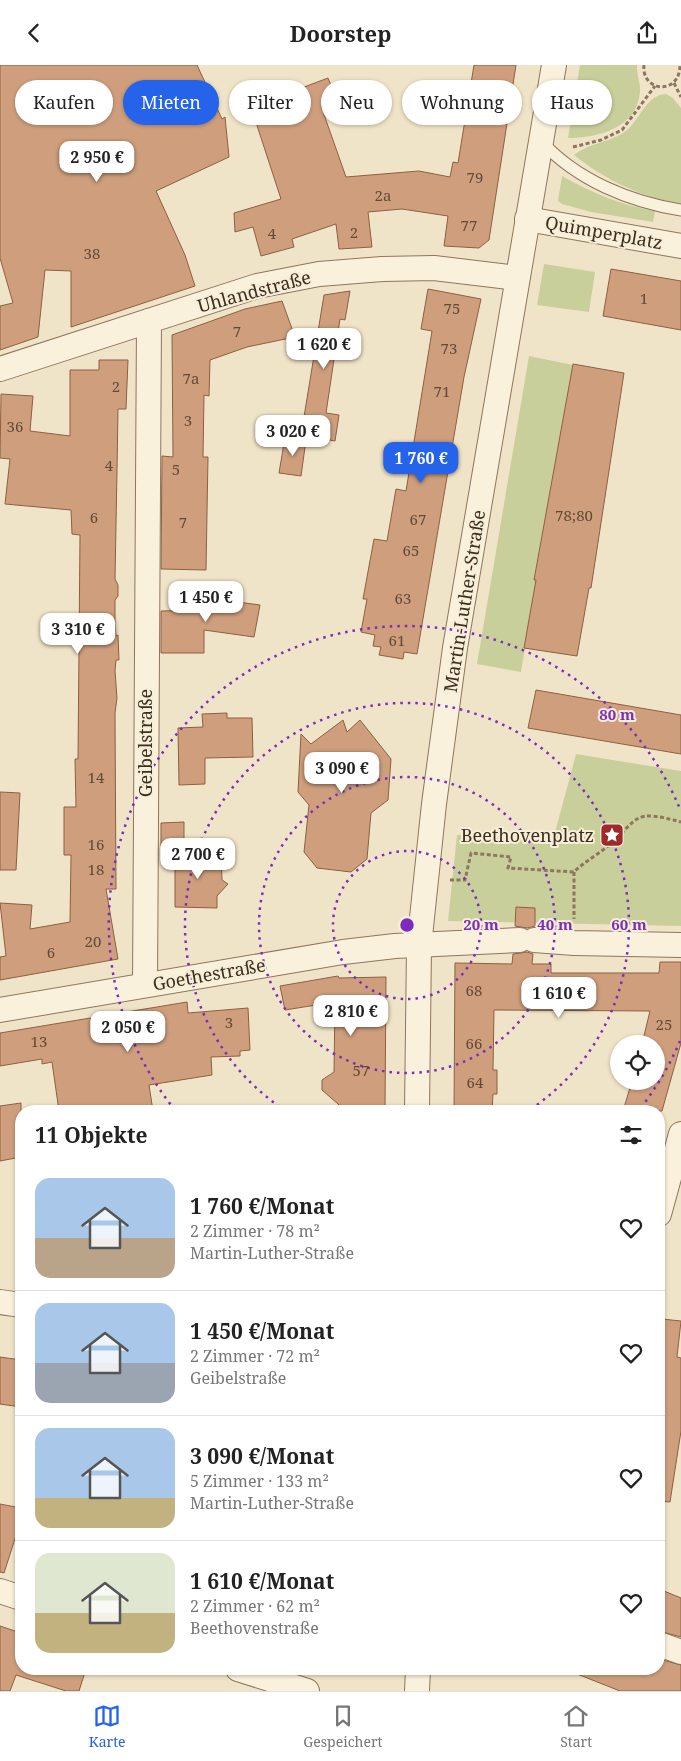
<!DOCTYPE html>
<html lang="de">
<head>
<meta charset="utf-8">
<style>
	body { margin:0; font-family:"Noto Serif",serif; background:#f2f2f2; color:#222; height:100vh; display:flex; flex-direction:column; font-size:19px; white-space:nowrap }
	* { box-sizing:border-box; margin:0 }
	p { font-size:16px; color:#767676 }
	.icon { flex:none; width:28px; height:28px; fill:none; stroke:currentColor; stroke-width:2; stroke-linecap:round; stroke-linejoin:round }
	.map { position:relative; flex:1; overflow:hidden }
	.panel { position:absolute; left:15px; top:1040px; width:650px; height:570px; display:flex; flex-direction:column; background:#fff; border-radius:20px; box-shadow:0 1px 4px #0004 }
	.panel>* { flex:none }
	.top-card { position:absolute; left:15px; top:15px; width:651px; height:45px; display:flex; gap:10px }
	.fabs { position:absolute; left:610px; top:970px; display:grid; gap:10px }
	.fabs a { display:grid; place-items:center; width:55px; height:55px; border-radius:50%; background:#fff; box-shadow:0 1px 4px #0004; font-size:25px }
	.price { position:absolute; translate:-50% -42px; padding:0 11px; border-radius:10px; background:#fff; color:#222; font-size:16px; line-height:32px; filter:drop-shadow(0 1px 2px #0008) }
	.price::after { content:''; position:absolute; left:50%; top:30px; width:15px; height:11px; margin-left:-8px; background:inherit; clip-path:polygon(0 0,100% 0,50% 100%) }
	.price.selected { background:#2563eb; color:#fff }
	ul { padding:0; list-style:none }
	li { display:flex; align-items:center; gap:15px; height:125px; padding:0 20px }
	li+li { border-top:1px solid #e0e0e0 }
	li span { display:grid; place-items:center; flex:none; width:140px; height:100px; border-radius:15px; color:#555 }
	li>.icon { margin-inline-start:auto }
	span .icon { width:60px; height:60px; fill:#fffc; stroke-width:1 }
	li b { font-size:21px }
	h2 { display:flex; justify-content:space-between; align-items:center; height:60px; padding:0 20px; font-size:21px }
	.tag { padding:0 18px; border-radius:22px; background:#fff; box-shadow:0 1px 4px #0004; font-size:18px; line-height:45px }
	.tag.selected { background:#2563eb; color:#fff }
	header { display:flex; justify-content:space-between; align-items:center; height:65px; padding:0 20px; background:#fff; font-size:22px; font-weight:700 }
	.tabs { display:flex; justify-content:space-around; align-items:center; height:70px; border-top:1px solid #e0e0e0; background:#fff; font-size:14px; color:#767676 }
	.tabs a { display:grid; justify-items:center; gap:2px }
	.tabs .selected { color:#2563eb }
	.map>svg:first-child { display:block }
	.green { fill:#c9cf9b }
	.building { fill:#cf9f7d; stroke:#8d5f41 }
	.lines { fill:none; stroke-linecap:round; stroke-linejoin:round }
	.lane-casing { stroke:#8d765c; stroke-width:13 }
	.street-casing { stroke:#8d765c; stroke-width:26 }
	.path { stroke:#8d765c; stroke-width:3; stroke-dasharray:4 2.5; stroke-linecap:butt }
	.lane { stroke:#faf1dc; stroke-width:11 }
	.street { stroke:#faf1dc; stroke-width:24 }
	.ring { fill:none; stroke:#7b2cbf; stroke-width:2.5; stroke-dasharray:2.5 5 }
	.labels { text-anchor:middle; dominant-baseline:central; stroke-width:4; stroke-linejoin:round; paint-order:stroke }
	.number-label { font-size:15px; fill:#624a37 }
	.street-label { font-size:18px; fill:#3d2e20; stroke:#f7eed8 }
	.poi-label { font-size:18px; fill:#3d2e20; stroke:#f7eed8; text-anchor:end }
	.centre { fill:#7b2cbf; stroke:#f7eed8; stroke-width:2.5 }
	.ring-label { font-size:15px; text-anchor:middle; font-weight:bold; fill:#7b2cbf; stroke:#f7eed8; stroke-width:4; stroke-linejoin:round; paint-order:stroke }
</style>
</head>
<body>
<header><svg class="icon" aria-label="back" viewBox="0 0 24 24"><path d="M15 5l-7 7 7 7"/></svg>Doorstep<svg class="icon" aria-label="share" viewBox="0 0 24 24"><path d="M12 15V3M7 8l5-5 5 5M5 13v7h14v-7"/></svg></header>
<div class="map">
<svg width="681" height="1626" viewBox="0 0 681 1626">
	<rect width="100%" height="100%" fill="#f0e4c8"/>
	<g class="green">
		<path d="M 580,0 L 637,0 C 636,9 641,18 640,27 C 637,63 598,73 568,73 Z"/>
		<path d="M 666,29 L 673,33 L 681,43 L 681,139 C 642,133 604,114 574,90 C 590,77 611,78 627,65 C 641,53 646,30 666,29 Z"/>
		<path d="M 562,111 C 592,128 621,140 655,146 L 653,157 L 591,147 L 562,139 L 558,136 Z"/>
		<path d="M 544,199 L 595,207 L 589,247 L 537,240 Z"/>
		<path d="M 529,291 L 573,300 L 534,514 L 536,515 L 521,607 L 477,599 Z"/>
		<path d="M 576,689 L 681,706 L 681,861 L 448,856 L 457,770 L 553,775 Z"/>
	</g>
	<g class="building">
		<path d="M 0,0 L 197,0 L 222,54 L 225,52 L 229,92 L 156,126 L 185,190 L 195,221 L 71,262 L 71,206 L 45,205 L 38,272 L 0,285 L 0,241 L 13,238 L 0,193 Z"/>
		<path d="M 474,0 L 516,0 L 489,175 L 479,183 L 444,181 L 448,151 L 402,144 L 368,147 L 372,182 L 339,184 L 336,159 L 292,174 L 294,182 L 261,191 L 253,162 L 235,167 L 234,148 L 281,134 L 251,42 L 328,13 L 337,35 L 321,41 L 346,112 L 419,106 L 450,112 L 453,97 L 458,98 Z"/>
		<path d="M 611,204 L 681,216 L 681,265 L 603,251 Z"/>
		<path d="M 428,224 L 481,234 L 464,312 L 417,589 L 404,587 L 403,594 L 379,590 L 381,582 L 373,581 L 375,570 L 361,567 L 367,534 L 363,534 L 374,474 L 387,476 L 396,424 L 406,426 L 432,266 L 421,264 Z"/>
		<path d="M 350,226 L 345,255 L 340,254 L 326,348 L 339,350 L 335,376 L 301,370 L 324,230 Z"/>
		<path d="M 282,236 L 295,272 L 247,282 L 210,295 L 209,331 L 204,330 L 203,392 L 208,392 L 206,505 L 161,504 L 162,391 L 173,392 L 172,270 L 245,244 Z"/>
		<path d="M 99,295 L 128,295 L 126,344 L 118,344 L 117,406 L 115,514 L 118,520 L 118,531 L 115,535 L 115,559 L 116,571 L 118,570 L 119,595 L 116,595 L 115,606 L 117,633 L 115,648 L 116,824 L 106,824 L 118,894 L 0,915 L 0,892 L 6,891 L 0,838 L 32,840 L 30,864 L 70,857 L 71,790 L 64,790 L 64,742 L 76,742 L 75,694 L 78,694 L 80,470 L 72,469 L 71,445 L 5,439 L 10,394 L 0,393 L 1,329 L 33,331 L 30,366 L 70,371 L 70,305 L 99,305 Z"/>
		<path d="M 573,299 L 624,308 L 591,523 L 589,523 L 577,591 L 524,583 L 536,515 L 534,515 Z"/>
		<path d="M 285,372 L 306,375 L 301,411 L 279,408 Z"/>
		<path d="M 205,522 L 224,524 L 223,535 L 260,540 L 254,572 L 204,565 L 204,588 L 161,588 L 161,546 L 202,545 Z"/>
		<path d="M 536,625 L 681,650 L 681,689 L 528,663 Z"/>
		<path d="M 227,648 L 227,653 L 252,653 L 253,692 L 205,693 L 205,719 L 179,720 L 178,663 L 203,662 L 202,649 Z"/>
		<path d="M 343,655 L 347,667 L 360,655 L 391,694 L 388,735 L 371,748 L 367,794 L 351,807 L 317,803 L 304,787 L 309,740 L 298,727 L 301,669 L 311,679 Z"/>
		<path d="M 0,727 L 20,728 L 16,805 L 0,805 Z"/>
		<path d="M 184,757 L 184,781 L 161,781 L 161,758 Z"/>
		<path d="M 175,789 L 221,789 L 222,815 L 228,819 L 217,831 L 217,843 L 175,842 Z"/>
		<path d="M 516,842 L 535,843 L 535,861 L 527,863 L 515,861 Z"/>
		<path d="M 527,887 L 533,889 L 532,899 L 551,899 L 551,908 L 659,908 L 660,897 L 681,897 L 681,978 L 662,1046 L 623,1046 L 632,1016 L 656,1016 L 656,979 L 642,979 L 650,946 L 494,945 L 493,1005 L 497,1005 L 497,1029 L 493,1029 L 492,1046 L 454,1046 L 455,898 L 512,899 L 513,889 Z"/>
		<path d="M 338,911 L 339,913 L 386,912 L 385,1046 L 346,1046 L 322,1025 L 322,1015 L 334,1007 L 335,937 L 285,945 L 280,921 Z"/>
		<path d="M 187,937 L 188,948 L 248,943 L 250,985 L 240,986 L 240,991 L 211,992 L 212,1010 L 149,1020 L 153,1046 L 59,1046 L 52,997 L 42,999 L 42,994 L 0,1001 L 0,968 Z"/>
		<path d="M 21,1038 L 21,1092 L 0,1096 L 0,1041 Z"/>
		<path d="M 662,1254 L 681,1256 L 677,1292 L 681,1293 L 681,1366 L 670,1437 L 659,1436 L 659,1277 Z"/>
		<path d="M 0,1292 L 21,1295 L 21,1342 L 0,1339 Z"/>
		<path d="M 0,1439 L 21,1443 L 21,1455 L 4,1508 L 0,1507 Z"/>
		<path d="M 659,1524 L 681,1533 L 681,1572 L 659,1566 Z"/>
		<path d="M 0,1561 L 21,1568 L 21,1604 L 86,1604 L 79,1626 L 66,1626 L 16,1610 L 10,1626 L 0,1626 Z"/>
		<path d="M 659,1594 L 681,1600 L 681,1626 L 620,1626 L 567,1605 L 659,1604 Z"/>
	</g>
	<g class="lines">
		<g class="lane-casing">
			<path id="lane" d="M 542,77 C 577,115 630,137 681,145"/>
		</g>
		<g class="street-casing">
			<g id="street">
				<path d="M 527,154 L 681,181"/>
				<path d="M 0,304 L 257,221 L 319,209 L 382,204 L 434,203 L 517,213"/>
				<path d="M 534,875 L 574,878 L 681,880"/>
				<path d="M 145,920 L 149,256"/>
				<path d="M 0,945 L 343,887 L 395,881 L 520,875"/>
				<path d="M 417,1046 L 419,881 L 434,739 L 455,583 L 554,0"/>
				<path d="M 659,1149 L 681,1069"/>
				<path d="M 0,1237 L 21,1240"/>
				<path d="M 0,1526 L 21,1533"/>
				<path d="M 659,1579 L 681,1587"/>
				<path d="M 238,1604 L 307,1626"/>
				<path d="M 417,1626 L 418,1604"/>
			</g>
		</g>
		<g class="path">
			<path d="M 644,0 C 641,27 680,31 680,0"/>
			<path d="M 674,18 L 681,32"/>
			<path d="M 573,82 L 601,75 L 622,65 L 655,21"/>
			<path d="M 574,807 L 574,854"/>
			<path d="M 450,815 L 465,815 L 471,788 L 511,792 L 508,803 L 574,807 C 584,797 597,790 608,781 C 641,752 632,744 681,757"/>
		</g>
		<use href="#lane" class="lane"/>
		<use href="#street" class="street"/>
	</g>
	<g class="ring">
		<circle cx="407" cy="860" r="74"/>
		<circle cx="407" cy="860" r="148"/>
		<path d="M286 1046A222 222 0 1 1 528 1046"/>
		<path d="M680 976A297 297 0 0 1 639 1045M175 1045A297 297 0 1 1 680 744"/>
	</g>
	<defs>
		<g id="sight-square" transform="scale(1.25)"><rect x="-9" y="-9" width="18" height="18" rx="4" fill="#9e2a2b" stroke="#f7eed8"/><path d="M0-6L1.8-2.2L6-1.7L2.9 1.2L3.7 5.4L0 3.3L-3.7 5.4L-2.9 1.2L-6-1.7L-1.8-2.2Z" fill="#fff"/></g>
	</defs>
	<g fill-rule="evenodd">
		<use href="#sight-square" x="612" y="770"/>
	</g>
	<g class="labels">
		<g class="number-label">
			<text x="475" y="112">79</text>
			<text x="383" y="130">2a</text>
			<text x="469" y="160">77</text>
			<text x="354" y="167">2</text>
			<text x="272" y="168">4</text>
			<text x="92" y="188">38</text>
			<text x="644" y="233">1</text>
			<text x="452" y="243">75</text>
			<text x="237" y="266">7</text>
			<text x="449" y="283">73</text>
			<text x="191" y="313">7a</text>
			<text x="116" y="321">2</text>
			<text x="442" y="326">71</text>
			<text x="188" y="355">3</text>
			<text x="15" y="361">36</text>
			<text x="109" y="400">4</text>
			<text x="176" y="404">5</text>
			<text x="574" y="450">78;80</text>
			<text x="94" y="452">6</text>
			<text x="418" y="454">67</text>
			<text x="183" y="457">7</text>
			<text x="411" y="485">65</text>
			<text x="403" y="533">63</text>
			<text x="397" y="575">61</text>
			<text x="96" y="712">14</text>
			<text x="96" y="779">16</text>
			<text x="96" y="804">18</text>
			<text x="93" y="876">20</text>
			<text x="51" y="887">6</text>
			<text x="474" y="925">68</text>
			<text x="229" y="957">3</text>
			<text x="664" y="959">25</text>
			<text x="39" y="976">13</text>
			<text x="474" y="978">66</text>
			<text x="361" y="1005">57</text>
			<text x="475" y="1017">64</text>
		</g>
		<g class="street-label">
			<text transform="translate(604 167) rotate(10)">Quimperplatz</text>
			<text transform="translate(254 226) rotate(-15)">Uhlandstraße</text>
			<text transform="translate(464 536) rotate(-81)">Martin-Luther-Straße</text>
			<text transform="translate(145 678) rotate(-90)">Geibelstraße</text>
			<text transform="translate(209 909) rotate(-10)">Goethestraße</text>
		</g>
		<g class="poi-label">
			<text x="594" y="770">Beethovenplatz</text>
		</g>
	</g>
	<circle cx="407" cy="860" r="8" class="centre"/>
	<g class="ring-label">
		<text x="617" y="655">80 m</text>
		<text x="481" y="865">20 m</text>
		<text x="555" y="865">40 m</text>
		<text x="629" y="865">60 m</text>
	</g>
</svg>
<div class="fabs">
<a><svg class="icon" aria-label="locate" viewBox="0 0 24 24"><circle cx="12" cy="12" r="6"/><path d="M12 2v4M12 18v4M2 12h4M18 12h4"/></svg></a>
</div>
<b class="price" style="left:97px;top:118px">2 950 €</b>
<b class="price" style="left:324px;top:305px">1 620 €</b>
<b class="price" style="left:293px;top:392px">3 020 €</b>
<b class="price selected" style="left:421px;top:419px">1 760 €</b>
<b class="price" style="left:206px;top:558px">1 450 €</b>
<b class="price" style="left:78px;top:590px">3 310 €</b>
<b class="price" style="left:342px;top:729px">3 090 €</b>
<b class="price" style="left:198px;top:815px">2 700 €</b>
<b class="price" style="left:559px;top:954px">1 610 €</b>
<b class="price" style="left:351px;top:972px">2 810 €</b>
<b class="price" style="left:128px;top:988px">2 050 €</b>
<div class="top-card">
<a class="tag">Kaufen</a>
<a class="tag selected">Mieten</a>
<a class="tag">Filter</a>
<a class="tag">Neu</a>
<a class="tag">Wohnung</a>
<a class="tag">Haus</a>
</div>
<section class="panel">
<h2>11 Objekte<svg class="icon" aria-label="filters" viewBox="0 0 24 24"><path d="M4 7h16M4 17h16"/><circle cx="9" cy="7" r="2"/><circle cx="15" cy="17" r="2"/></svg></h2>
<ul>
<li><span style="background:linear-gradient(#a9c7e8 60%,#b9a48a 0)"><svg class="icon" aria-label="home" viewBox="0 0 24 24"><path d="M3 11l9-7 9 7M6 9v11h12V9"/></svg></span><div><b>1 760 €/Monat</b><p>2 Zimmer · 78 m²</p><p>Martin-Luther-Straße</p></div><svg class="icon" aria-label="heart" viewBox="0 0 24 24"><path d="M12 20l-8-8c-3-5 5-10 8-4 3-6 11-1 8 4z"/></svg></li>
<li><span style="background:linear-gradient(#a9c7e8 60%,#9aa5b1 0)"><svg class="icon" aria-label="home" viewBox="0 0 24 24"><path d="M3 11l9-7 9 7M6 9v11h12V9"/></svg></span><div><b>1 450 €/Monat</b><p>2 Zimmer · 72 m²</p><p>Geibelstraße</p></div><svg class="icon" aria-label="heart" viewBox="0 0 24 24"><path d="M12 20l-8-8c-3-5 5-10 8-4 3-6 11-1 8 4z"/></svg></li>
<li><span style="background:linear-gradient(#a9c7e8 70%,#c2b280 0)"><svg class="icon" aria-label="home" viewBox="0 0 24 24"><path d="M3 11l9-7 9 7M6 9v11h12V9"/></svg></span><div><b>3 090 €/Monat</b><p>5 Zimmer · 133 m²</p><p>Martin-Luther-Straße</p></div><svg class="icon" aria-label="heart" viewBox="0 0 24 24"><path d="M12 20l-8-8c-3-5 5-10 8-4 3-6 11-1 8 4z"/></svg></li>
<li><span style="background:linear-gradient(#dfe7d0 60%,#c2b280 0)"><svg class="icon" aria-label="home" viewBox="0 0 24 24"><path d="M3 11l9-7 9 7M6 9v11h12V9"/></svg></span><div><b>1 610 €/Monat</b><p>2 Zimmer · 62 m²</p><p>Beethovenstraße</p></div><svg class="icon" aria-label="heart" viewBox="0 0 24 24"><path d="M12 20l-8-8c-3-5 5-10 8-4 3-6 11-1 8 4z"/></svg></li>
</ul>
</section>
</div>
<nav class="tabs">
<a class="selected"><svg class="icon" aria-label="map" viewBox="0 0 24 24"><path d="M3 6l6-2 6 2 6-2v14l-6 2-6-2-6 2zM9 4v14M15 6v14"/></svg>Karte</a>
<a><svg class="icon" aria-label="saved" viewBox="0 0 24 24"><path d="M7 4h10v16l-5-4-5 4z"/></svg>Gespeichert</a>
<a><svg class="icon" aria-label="home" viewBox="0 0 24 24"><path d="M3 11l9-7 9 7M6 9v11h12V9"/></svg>Start</a>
</nav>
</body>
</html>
